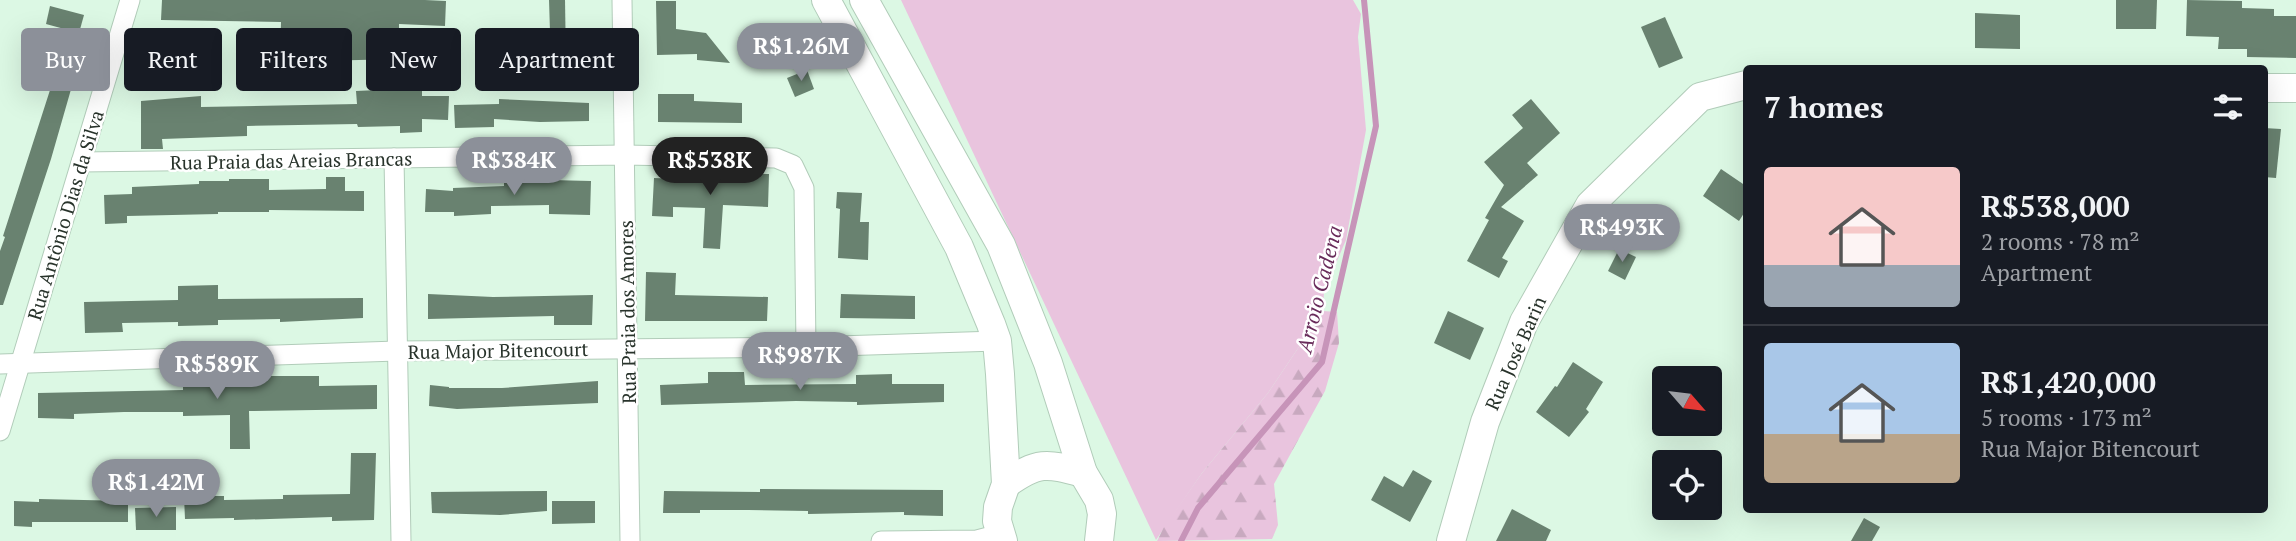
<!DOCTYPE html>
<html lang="en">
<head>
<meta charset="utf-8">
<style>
	body { margin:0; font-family:"PT Serif",serif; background:#20242c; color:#f1f3f6; height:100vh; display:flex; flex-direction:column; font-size:26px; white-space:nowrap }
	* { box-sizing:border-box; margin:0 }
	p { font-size:23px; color:#9ea1a6 }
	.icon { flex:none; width:38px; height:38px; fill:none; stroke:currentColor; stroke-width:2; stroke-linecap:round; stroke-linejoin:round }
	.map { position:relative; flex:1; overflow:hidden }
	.sheet { position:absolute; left:1743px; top:65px; width:525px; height:448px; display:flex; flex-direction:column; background:#171b24; border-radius:7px; box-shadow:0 7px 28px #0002 }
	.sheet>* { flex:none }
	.guide { position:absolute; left:21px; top:28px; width:665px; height:63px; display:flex; gap:14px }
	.needle { width:46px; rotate:118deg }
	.fabs { position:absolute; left:1652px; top:366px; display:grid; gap:14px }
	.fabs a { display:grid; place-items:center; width:70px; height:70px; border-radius:7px; background:#171b24; box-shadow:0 7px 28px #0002; font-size:35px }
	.price { position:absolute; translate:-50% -60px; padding:0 16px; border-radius:24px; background:#8c9099; color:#fff; font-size:23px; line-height:46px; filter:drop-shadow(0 2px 4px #0008) }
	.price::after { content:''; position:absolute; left:50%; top:42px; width:21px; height:16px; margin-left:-10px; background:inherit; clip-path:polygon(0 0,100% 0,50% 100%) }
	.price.active { background:#222; color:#fff }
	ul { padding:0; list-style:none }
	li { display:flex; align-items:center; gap:21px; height:175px; padding:0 21px }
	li+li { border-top:2px solid #363941 }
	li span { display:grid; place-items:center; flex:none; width:196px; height:140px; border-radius:7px; color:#555 }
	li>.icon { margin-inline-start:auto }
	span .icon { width:84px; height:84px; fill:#fffc; stroke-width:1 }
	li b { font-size:30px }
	h2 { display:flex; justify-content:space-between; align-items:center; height:84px; padding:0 21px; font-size:30px }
	.pill { padding:0 24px; border-radius:7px; background:#171b24; box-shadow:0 7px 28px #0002; font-size:24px; line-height:63px }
	.pill.active { background:#8c9099; color:#fff }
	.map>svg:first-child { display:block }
	.grass { fill:#e9c4de }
	.forest { fill:url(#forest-firs) }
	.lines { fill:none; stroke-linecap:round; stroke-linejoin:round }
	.stream { stroke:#c794b9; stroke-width:6 }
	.building { fill:#698270 }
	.minor-casing { stroke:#b1ccb9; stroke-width:21 }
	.secondary-casing { stroke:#b1ccb9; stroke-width:30 }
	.minor { stroke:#fff; stroke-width:19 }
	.secondary { stroke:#fff; stroke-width:28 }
	.labels { text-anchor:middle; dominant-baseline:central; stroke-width:5; stroke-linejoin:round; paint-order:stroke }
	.street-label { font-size:19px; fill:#28332b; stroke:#fff }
	.water-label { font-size:21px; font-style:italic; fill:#682b5a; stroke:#fff }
</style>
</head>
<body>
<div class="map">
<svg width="2296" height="541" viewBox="0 0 2296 541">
	<defs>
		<pattern id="forest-firs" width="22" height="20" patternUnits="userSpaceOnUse" patternTransform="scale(1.75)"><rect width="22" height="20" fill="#e9c4de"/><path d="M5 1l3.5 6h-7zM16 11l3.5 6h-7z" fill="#c8a9bf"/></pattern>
	</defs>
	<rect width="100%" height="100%" fill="#dcf8e4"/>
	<path class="grass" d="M 901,0 L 1353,0 L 1361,14 L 1358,37 L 1366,130 L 1346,240 L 1324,291 L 1323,311 L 1268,393 L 1202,473 L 1156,540 Z"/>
	<path class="forest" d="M 1323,311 L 1337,312 L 1339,343 L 1325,391 L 1274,484 L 1278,525 L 1272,539 L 1157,541 L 1164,527 L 1202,473 L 1268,393 Z"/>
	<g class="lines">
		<path class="stream" d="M 1181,541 L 1198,508 L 1322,362 L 1376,126 L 1364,0"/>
	</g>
	<g class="building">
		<path d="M 162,0 L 425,0 L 446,1 L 445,26 L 399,24 L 399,59 L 318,61 L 280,60 L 281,22 L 161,20 Z"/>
		<path d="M 549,0 L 565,0 L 566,63 L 551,63 Z"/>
		<path d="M 2116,0 L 2157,0 L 2156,29 L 2116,29 Z"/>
		<path d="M 2187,0 L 2242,1 L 2242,8 L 2274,9 L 2274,16 L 2296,16 L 2296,58 L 2247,57 L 2247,49 L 2218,49 L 2219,37 L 2186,36 Z"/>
		<path d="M 656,1 L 676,1 L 676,29 L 706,33 L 730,63 L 697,60 L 697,54 L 657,55 Z"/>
		<path d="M 50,6 L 84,15 L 79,33 L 46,24 Z"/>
		<path d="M 1975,13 L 2020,15 L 2020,49 L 1975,48 Z"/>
		<path d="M 1665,17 L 1683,58 L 1659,68 L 1641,27 Z"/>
		<path d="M 60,59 L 78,65 L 51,159 L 3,305 L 0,305 L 0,251 L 5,237 L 3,236 Z"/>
		<path d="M 807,70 L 814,89 L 795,97 L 787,78 Z"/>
		<path d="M 422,88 L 422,96 L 449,96 L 448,120 L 422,119 L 422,132 L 400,133 L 400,126 L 358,127 L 357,124 L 247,126 L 247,136 L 162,139 L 163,149 L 141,149 L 141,101 L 201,96 L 201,107 L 357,104 L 356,91 Z"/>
		<path d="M 658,94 L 694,94 L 694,101 L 742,103 L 742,123 L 658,122 Z"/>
		<path d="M 499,99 L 589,103 L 589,121 L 540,122 L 494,119 L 494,127 L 455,128 L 454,105 L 499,104 Z"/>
		<path d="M 1531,99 L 1560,133 L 1527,163 L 1538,175 L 1501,207 L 1524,221 L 1502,258 L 1508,261 L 1499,278 L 1467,261 L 1489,220 L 1485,218 L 1504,185 L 1484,162 L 1523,128 L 1512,115 Z"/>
		<path d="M 2264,128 L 2281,129 L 2276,178 L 2264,177 Z"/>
		<path d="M 1721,169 L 1746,186 L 1746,210 L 1739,221 L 1703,196 Z"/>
		<path d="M 679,173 L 769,174 L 768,207 L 723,205 L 720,249 L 703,248 L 705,208 L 673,207 L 673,217 L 652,216 L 654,178 L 679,179 Z"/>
		<path d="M 326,177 L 345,177 L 345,191 L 364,191 L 364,211 L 269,210 L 269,212 L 218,212 L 218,214 L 127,216 L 127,223 L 105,224 L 104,195 L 132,194 L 132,187 L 199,184 L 199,181 L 229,181 L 229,179 L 269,179 L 269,190 L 326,189 Z"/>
		<path d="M 504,179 L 591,181 L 590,215 L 549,214 L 549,205 L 491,206 L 491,214 L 454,216 L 454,212 L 425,212 L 426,189 L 453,191 L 453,188 L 504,186 Z"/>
		<path d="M 837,192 L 862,193 L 860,222 L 869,222 L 868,260 L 838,258 L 840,209 L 836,208 Z"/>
		<path d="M 1619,249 L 1636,257 L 1625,280 L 1608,271 Z"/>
		<path d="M 646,272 L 676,273 L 675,295 L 768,297 L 767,321 L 645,321 Z"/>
		<path d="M 218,285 L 218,299 L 363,298 L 363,318 L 280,322 L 280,319 L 218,320 L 218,325 L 178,326 L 178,322 L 122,323 L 123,332 L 85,333 L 84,302 L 178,300 L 178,286 Z"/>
		<path d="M 428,294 L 493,297 L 593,295 L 592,325 L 554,325 L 554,316 L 428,319 Z"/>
		<path d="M 841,294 L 915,296 L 915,319 L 840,318 Z"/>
		<path d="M 1448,311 L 1484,328 L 1470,360 L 1434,343 Z"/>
		<path d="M 1573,362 L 1603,382 L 1586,409 L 1589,412 L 1569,437 L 1536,412 L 1555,386 L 1557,387 Z"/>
		<path d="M 708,372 L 744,372 L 745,385 L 856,384 L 856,375 L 892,374 L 892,384 L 944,384 L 944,402 L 857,405 L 857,402 L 796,401 L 661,405 L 660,385 L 708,383 Z"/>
		<path d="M 227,376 L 319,376 L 319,386 L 377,385 L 377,409 L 249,411 L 250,449 L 230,449 L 230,415 L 183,416 L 183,412 L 124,412 L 74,414 L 74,419 L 38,418 L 38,393 L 183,390 L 183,383 L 227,383 Z"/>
		<path d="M 598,381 L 598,403 L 457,409 L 429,406 L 430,385 L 449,387 L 449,388 L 502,388 Z"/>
		<path d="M 351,453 L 376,453 L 374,520 L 332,521 L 332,517 L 234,520 L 234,518 L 185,519 L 184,496 L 224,496 L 224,500 L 283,499 L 283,495 L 350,494 Z"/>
		<path d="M 1413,470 L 1432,481 L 1410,522 L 1371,500 L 1384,476 L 1403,487 Z"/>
		<path d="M 760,489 L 943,490 L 943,516 L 904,515 L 904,512 L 808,514 L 808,511 L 748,510 L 700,510 L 700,513 L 663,513 L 664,491 L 760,492 Z"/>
		<path d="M 547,491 L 547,511 L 500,515 L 432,513 L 431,492 Z"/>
		<path d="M 39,499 L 128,501 L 128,522 L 32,522 L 32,527 L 14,526 L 14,501 L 39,502 Z"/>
		<path d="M 552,501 L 595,501 L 595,523 L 552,524 Z"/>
		<path d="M 176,507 L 176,530 L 136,530 L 135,508 Z"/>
		<path d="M 1512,509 L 1551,530 L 1546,541 L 1496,541 Z"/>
		<path d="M 1864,518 L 1880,527 L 1872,541 L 1851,541 Z"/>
	</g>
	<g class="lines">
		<g class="minor-casing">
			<g id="minor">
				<path d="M 622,0 L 630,541"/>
				<path d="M 394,158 L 401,541"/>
				<path d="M 81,162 L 625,155 L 776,158 L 793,165 L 804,188 L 806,347"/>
				<path d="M 0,364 L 397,351 L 806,347 L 997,341"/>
				<path d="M 0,431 L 130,0"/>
				<path d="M 881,541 L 977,540 L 1000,534"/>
			</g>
		</g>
		<g class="secondary-casing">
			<g id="secondary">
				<path d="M 826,0 L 959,247 L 991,324 L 997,341 L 1000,374 L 1006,484 L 998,507 L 997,521 L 1003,541"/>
				<path d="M 864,0 L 1001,245 L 1048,363 L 1083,473 L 1099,500 L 1102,514 L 1099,541"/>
				<path d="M 2264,88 L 2296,88"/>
				<path d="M 1006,484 C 1038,461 1046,463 1083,473"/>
				<path d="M 1451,541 L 1485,422 L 1524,322 L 1590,205 L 1700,97 L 1746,85"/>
			</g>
		</g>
		<use href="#minor" class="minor"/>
		<use href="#secondary" class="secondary"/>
	</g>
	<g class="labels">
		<g class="street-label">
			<text transform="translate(291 160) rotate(-1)">Rua Praia das Areias Brancas</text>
			<text transform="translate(65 215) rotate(-73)">Rua Antônio Dias da Silva</text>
			<text transform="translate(627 312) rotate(-91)">Rua Praia dos Amores</text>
			<text transform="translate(498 350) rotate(-1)">Rua Major Bitencourt</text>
			<text transform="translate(1515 353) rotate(-66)">Rua José Barin</text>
		</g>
		<g class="water-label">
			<text transform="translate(1319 289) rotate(-76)">Arroio Cadena</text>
		</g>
	</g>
</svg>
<div class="fabs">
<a><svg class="needle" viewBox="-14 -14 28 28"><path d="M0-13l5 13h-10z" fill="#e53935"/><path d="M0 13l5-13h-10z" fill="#9ea1a6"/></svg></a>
<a><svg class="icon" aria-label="locate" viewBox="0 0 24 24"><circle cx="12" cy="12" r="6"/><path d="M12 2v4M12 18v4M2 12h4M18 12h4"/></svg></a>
</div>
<b class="price" style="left:801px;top:83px">R$1.26M</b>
<b class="price" style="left:514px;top:197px">R$384K</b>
<b class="price active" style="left:710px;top:197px">R$538K</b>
<b class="price" style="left:1622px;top:264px">R$493K</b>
<b class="price" style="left:800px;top:392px">R$987K</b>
<b class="price" style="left:217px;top:401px">R$589K</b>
<b class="price" style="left:156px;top:519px">R$1.42M</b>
<div class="guide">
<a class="pill active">Buy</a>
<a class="pill">Rent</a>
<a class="pill">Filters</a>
<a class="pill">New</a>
<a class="pill">Apartment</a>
</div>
<section class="sheet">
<h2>7 homes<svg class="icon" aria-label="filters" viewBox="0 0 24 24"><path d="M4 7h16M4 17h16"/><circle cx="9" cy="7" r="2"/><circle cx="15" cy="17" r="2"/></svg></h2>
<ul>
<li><span style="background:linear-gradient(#f6c9c9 70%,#9aa5b1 0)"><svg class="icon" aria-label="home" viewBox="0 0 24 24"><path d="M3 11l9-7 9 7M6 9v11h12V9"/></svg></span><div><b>R$538,000</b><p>2 rooms · 78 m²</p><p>Apartment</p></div></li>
<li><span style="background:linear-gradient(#a9c7e8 65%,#b9a48a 0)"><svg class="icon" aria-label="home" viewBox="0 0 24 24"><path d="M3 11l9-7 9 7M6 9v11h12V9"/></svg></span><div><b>R$1,420,000</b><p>5 rooms · 173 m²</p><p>Rua Major Bitencourt</p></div></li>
</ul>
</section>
</div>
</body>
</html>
